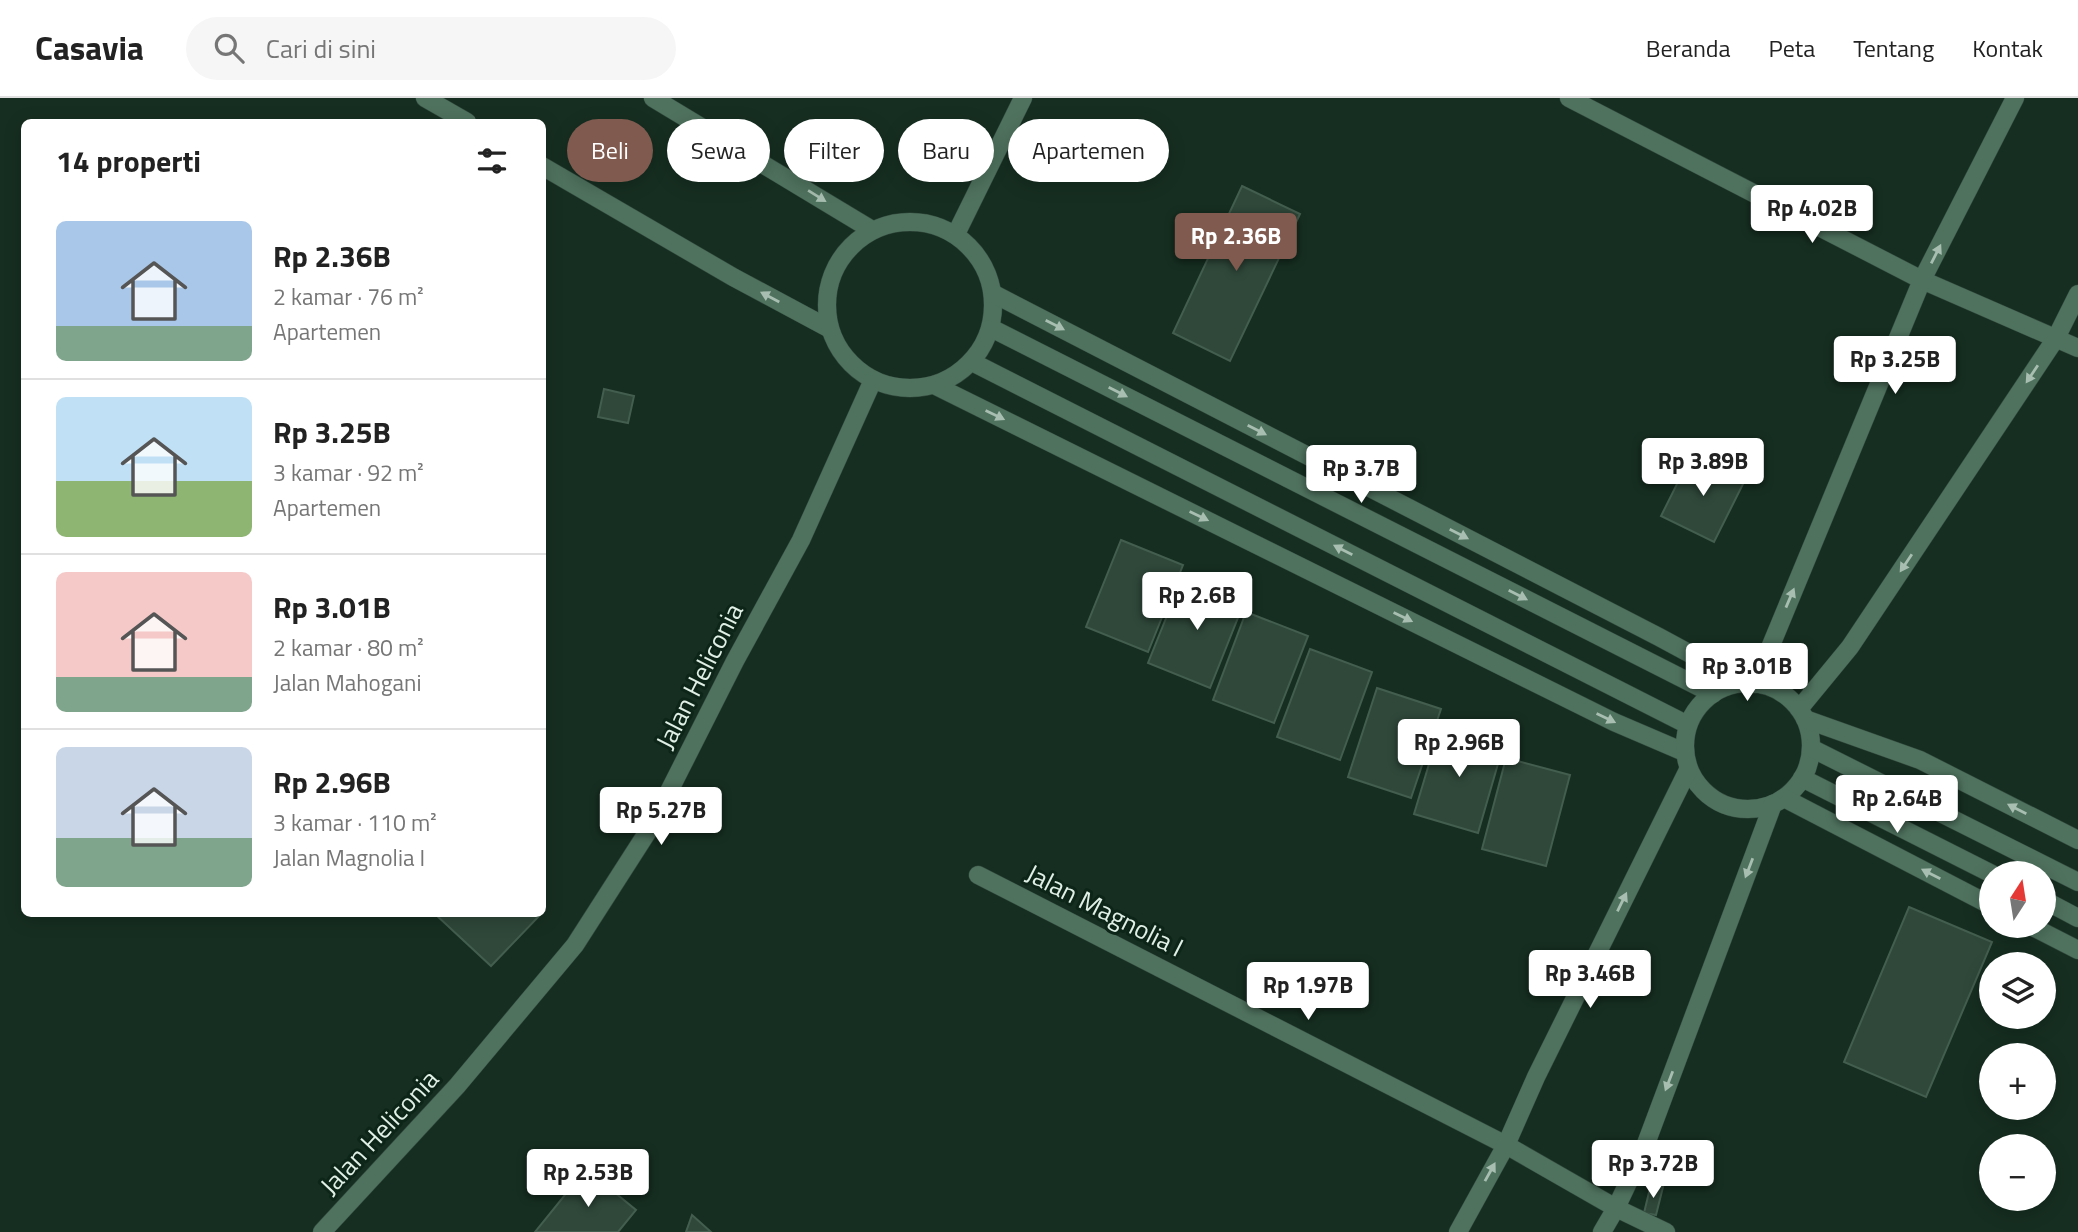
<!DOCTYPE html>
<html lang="id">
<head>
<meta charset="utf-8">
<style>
	body { margin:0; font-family:"Titillium Web",sans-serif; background:#f6f6f6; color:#222; height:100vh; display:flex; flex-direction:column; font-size:26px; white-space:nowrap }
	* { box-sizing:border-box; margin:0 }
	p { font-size:23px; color:#767676 }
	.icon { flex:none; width:38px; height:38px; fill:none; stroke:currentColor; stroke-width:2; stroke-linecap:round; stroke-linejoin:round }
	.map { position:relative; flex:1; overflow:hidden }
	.side { position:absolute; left:21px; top:21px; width:525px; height:798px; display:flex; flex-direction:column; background:#fff; border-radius:10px; box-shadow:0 4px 18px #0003 }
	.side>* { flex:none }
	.banner { position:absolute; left:567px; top:21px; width:665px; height:63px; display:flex; gap:14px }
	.needle { width:46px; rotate:12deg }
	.buttons { position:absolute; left:1979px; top:763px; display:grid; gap:14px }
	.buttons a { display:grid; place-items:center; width:77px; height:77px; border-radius:50%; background:#fff; box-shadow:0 4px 18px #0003; font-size:35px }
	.price { position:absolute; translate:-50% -60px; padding:0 16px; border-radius:7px; background:#fff; color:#222; font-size:23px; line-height:46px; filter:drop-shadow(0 2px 4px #0008) }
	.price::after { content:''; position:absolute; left:50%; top:42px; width:21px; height:16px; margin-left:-10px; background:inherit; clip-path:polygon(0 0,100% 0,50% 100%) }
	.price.active { background:#805a4e; color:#fff }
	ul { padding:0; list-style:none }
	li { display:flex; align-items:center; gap:21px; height:175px; padding:0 35px }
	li+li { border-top:2px solid #e0e0e0 }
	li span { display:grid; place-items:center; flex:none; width:196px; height:140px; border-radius:10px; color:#555 }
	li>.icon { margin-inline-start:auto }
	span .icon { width:84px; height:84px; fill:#fffc; stroke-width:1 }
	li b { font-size:30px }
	h2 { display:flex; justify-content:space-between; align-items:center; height:84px; padding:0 35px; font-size:30px }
	.tag { padding:0 24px; border-radius:32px; background:#fff; box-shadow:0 4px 18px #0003; font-size:24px; line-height:63px }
	.tag.active { background:#805a4e; color:#fff }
	header { display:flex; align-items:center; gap:42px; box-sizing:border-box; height:98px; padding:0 35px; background:#fff; border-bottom:2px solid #e0e0e0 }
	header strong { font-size:33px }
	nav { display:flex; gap:38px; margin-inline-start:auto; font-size:24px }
	.search { width:490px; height:63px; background:#f6f6f6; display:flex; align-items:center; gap:18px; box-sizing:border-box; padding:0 24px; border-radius:38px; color:#767676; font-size:26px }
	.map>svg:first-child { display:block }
	.building { fill:#2f483a; stroke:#435d4e; stroke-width:2 }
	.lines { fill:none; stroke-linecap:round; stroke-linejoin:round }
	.service-casing { stroke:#32493d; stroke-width:19 }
	.minor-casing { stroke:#32493d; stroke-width:19 }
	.service { stroke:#4f725e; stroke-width:18 }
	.minor { stroke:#4f725e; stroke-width:18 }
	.oneway { fill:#a7beb0 }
	.labels { text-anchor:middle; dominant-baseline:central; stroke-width:6; stroke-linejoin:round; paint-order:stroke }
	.street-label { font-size:26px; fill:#e1f0e7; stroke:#0c2518 }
</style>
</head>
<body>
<header>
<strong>Casavia</strong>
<div class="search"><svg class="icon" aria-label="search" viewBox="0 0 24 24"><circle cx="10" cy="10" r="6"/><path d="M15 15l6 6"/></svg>Cari di sini</div>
<nav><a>Beranda</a><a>Peta</a><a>Tentang</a><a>Kontak</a></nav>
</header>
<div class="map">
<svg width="2078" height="1134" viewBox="0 0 2078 1134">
	<rect width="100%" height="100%" fill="#162e21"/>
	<g class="building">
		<path d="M 1242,88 L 1300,116 L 1230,263 L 1173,235 Z"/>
		<path d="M 604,291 L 634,298 L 628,325 L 598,319 Z"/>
		<path d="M 1692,356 L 1745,382 L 1714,444 L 1661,418 Z"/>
		<path d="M 1121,442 L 1183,467 L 1148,554 L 1086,529 Z"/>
		<path d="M 1183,478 L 1245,502 L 1210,590 L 1148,565 Z"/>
		<path d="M 1246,514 L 1308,538 L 1274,625 L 1213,602 Z"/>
		<path d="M 1310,551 L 1372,574 L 1340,662 L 1277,639 Z"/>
		<path d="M 1377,590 L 1441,611 L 1411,700 L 1348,679 Z"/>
		<path d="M 1441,626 L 1504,645 L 1478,735 L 1414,716 Z"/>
		<path d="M 1506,660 L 1570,677 L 1546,768 L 1482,751 Z"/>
		<path d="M 1909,809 L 1992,844 L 1926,999 L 1844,964 Z"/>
		<path d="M 435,816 L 541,816 L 491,868 Z"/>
		<path d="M 586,1071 L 636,1112 L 618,1134 L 535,1134 Z"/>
		<path d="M 1651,1086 L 1663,1089 L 1656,1117 L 1644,1115 Z"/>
		<path d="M 692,1117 L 711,1134 L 686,1134 Z"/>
	</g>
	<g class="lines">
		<g class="service-casing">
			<path id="service" d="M 956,136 L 1023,0"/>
		</g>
		<g class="minor-casing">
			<g id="minor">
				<path d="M 425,0 L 467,24"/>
				<path d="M 653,0 L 872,132"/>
				<path d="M 1569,0 L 1922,182 L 2078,250"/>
				<path d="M 542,68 L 733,179 L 830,231"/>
				<circle cx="910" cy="207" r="83"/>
				<path d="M 994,196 L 1659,539 L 1746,586"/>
				<path d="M 991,230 L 1713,596"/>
				<path d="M 972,264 L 1688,627"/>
				<path d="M 934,287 L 1614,624 L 1684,654"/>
				<circle cx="1748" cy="648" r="63"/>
				<path d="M 1755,586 L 1922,182 L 2015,0"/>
				<path d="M 1799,611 L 1850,549 L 2056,240 L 2078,196"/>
				<path d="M 1805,621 L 1920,662 L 2078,742"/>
				<path d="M 1811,650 L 2078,784"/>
				<path d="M 1802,680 L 1992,776"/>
				<path d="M 1784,700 L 1992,808"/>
				<path d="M 978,777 L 1506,1047 L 1616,1110 L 1666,1134"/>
				<path d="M 2044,802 L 2078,820"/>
				<path d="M 2031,828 L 2078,852"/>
				<path d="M 322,1134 L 457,988 L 575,847 L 652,727 L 735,563 L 801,442 L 873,282"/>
				<path d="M 1458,1134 L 1506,1047 L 1536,979 L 1688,672"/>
				<path d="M 1602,1134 L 1616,1110 L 1644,1051 L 1773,706"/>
			</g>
		</g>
		<use href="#service" class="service"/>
		<use href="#minor" class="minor"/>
	</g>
	<defs><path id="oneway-solid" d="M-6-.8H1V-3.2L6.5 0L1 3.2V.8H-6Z" transform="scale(1.75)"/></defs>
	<g class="oneway">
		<use href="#oneway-solid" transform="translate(817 98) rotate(32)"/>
		<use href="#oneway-solid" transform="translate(1936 156) rotate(-63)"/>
		<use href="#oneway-solid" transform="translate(770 199) rotate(-152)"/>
		<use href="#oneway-solid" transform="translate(1055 227) rotate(27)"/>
		<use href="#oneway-solid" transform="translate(2032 276) rotate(124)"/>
		<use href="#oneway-solid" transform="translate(1118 294) rotate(27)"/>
		<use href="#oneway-solid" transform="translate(995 317) rotate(26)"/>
		<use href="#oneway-solid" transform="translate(1257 332) rotate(27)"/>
		<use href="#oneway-solid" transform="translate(1199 418) rotate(26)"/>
		<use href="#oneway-solid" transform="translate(1459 436) rotate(27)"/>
		<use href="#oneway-solid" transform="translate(1343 452) rotate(-153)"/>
		<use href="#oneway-solid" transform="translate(1906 465) rotate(124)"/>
		<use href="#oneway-solid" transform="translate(1518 497) rotate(27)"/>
		<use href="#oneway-solid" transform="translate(1790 500) rotate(-67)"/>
		<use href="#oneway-solid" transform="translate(1403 519) rotate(26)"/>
		<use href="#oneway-solid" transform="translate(1606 620) rotate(26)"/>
		<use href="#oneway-solid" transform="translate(2017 711) rotate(-153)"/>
		<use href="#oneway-solid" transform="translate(1749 770) rotate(111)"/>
		<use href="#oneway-solid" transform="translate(1931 776) rotate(-153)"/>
		<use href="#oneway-solid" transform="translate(1622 804) rotate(-64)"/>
		<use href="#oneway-solid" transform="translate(1669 983) rotate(111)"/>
		<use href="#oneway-solid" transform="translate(1490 1074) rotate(-61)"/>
	</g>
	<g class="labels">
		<g class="street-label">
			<text transform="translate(699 578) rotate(-63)">Jalan Heliconia</text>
			<text transform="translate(1105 812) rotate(27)">Jalan Magnolia I</text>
			<text transform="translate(379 1034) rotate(-47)">Jalan Heliconia</text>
		</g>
	</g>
</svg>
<div class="buttons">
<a><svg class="needle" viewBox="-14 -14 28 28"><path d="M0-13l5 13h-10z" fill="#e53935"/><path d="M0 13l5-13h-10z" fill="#767676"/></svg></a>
<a><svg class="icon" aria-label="layers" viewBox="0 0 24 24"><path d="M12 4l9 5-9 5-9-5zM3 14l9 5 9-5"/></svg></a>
<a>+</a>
<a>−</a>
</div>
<b class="price" style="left:1812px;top:147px">Rp 4.02B</b>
<b class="price active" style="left:1236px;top:175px">Rp 2.36B</b>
<b class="price" style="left:1895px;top:298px">Rp 3.25B</b>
<b class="price" style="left:1703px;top:400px">Rp 3.89B</b>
<b class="price" style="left:1361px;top:407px">Rp 3.7B</b>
<b class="price" style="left:1197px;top:534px">Rp 2.6B</b>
<b class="price" style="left:1747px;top:605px">Rp 3.01B</b>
<b class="price" style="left:1459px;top:681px">Rp 2.96B</b>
<b class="price" style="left:1897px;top:737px">Rp 2.64B</b>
<b class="price" style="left:661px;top:749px">Rp 5.27B</b>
<b class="price" style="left:1590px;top:912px">Rp 3.46B</b>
<b class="price" style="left:1308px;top:924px">Rp 1.97B</b>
<b class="price" style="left:1653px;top:1102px">Rp 3.72B</b>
<b class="price" style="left:588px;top:1111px">Rp 2.53B</b>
<div class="banner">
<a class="tag active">Beli</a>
<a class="tag">Sewa</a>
<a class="tag">Filter</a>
<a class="tag">Baru</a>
<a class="tag">Apartemen</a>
</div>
<section class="side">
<h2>14 properti<svg class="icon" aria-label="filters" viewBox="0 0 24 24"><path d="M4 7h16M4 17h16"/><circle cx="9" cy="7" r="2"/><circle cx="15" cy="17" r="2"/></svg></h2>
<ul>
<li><span style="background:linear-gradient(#a9c7e8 75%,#7fa58c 0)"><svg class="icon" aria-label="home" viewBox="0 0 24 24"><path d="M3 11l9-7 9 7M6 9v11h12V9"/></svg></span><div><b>Rp 2.36B</b><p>2 kamar · 76 m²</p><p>Apartemen</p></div></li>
<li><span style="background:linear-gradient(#bfe0f5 60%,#8fb573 0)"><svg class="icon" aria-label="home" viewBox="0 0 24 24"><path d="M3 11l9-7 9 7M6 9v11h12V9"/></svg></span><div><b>Rp 3.25B</b><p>3 kamar · 92 m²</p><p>Apartemen</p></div></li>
<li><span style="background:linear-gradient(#f6c9c9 75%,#7fa58c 0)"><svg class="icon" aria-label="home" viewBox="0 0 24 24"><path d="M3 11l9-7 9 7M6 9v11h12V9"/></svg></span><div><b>Rp 3.01B</b><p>2 kamar · 80 m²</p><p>Jalan Mahogani</p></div></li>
<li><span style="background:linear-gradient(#c9d6e8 65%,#7fa58c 0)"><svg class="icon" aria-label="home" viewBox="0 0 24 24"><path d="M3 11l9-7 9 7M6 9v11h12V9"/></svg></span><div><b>Rp 2.96B</b><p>3 kamar · 110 m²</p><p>Jalan Magnolia I</p></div></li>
</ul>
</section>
</div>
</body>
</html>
